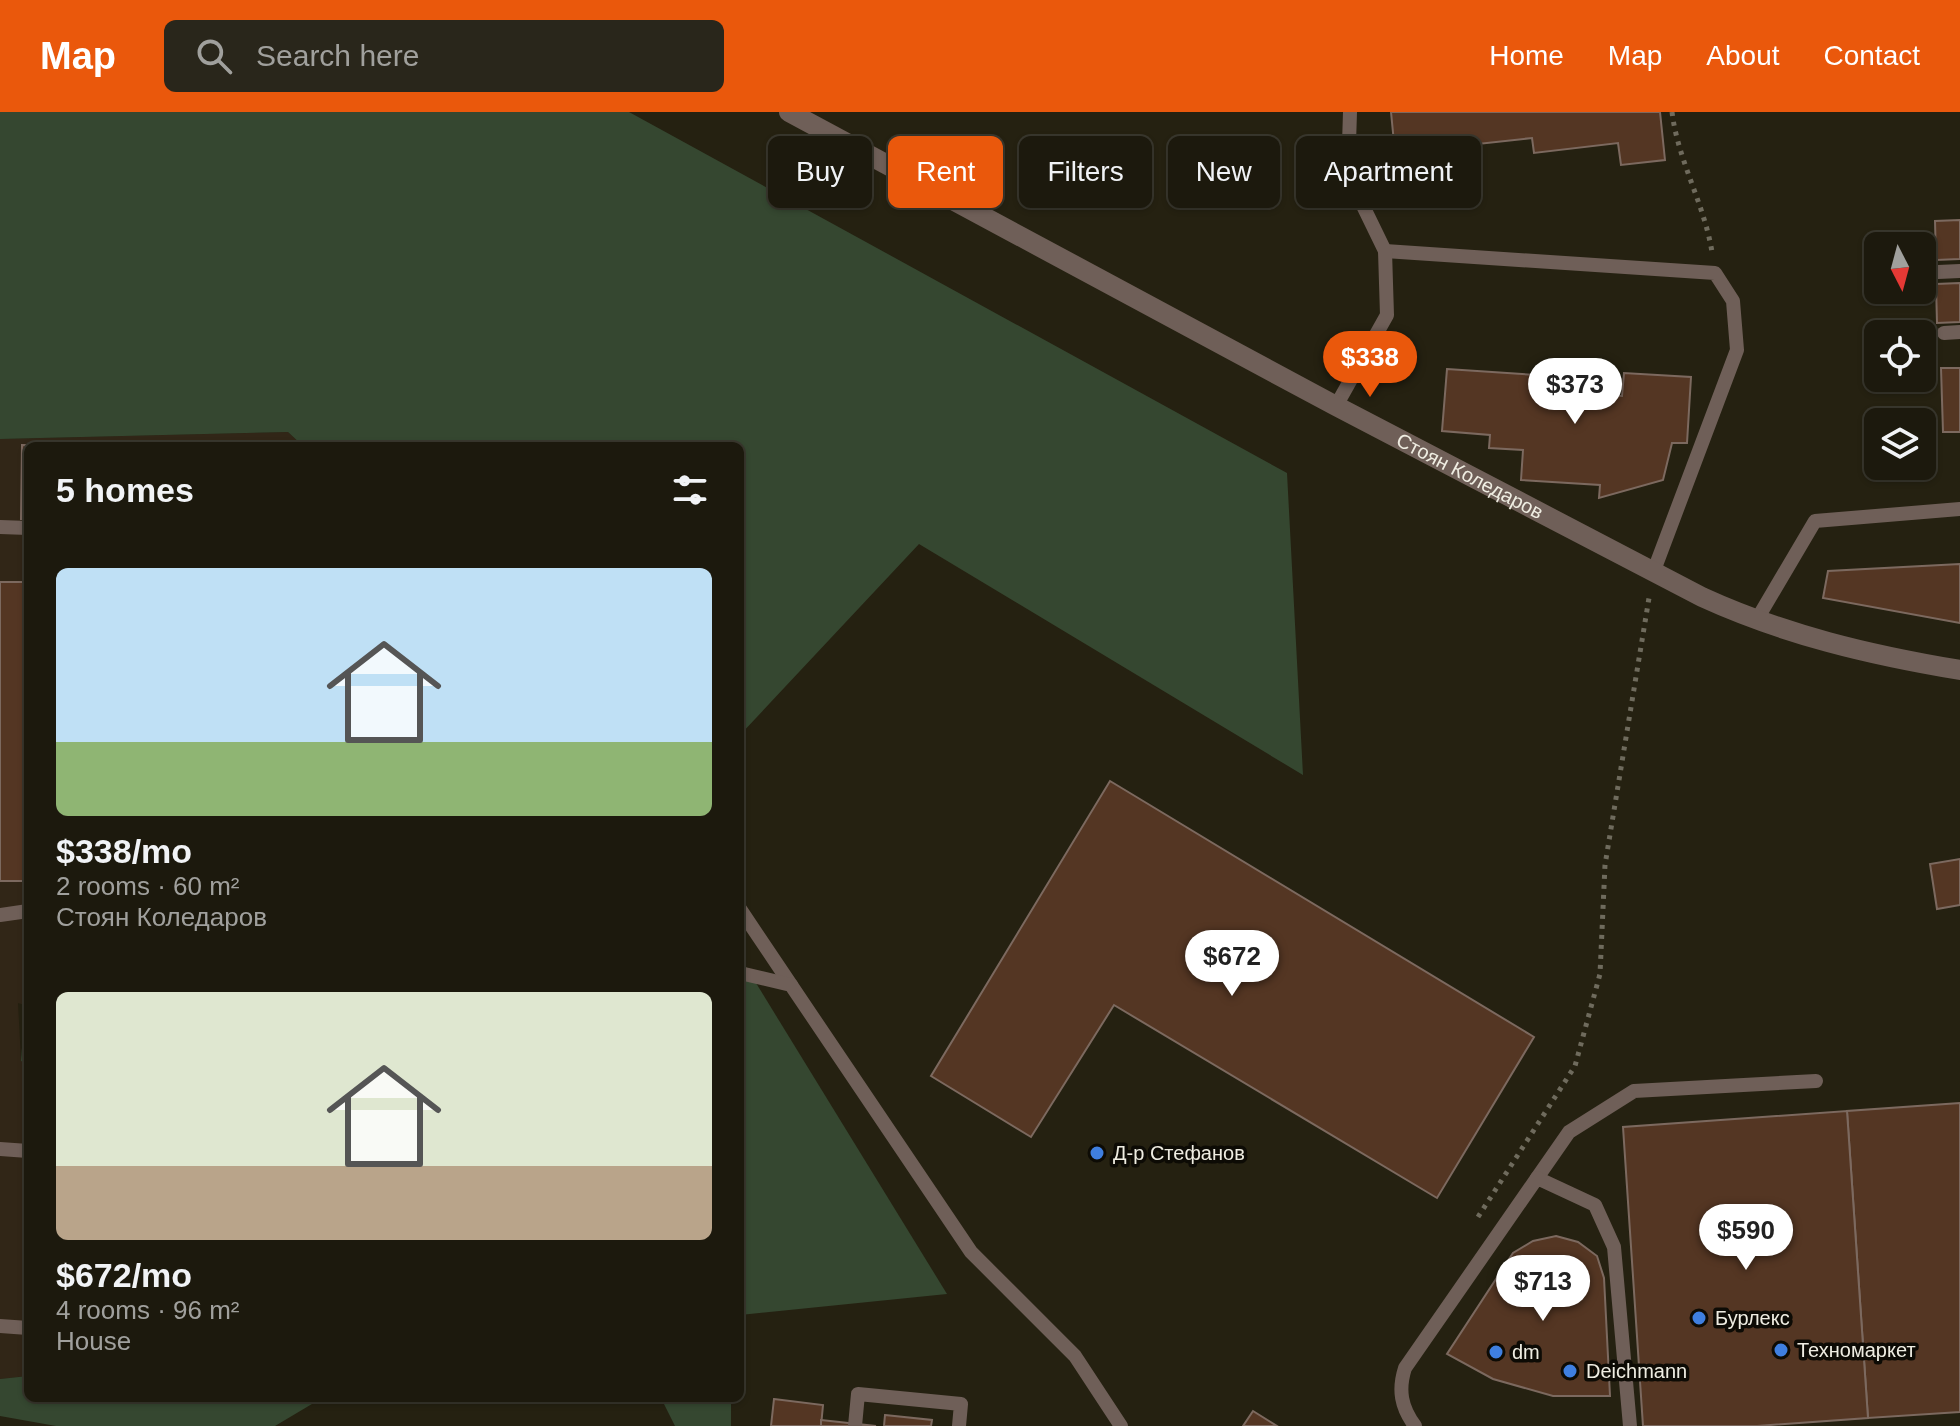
<!DOCTYPE html>
<html lang="en">
<head>
<meta charset="utf-8">
<style>
	body { margin:0; font-family:Arial,sans-serif; background:#29261b; color:#f1f3f6; height:100vh; display:flex; flex-direction:column; font-size:30px; white-space:nowrap }
	* { box-sizing:border-box; margin:0 }
	p { font-size:26px; color:#a0a09d }
	.icon { flex:none; width:44px; height:44px; fill:none; stroke:currentColor; stroke-width:2; stroke-linecap:round; stroke-linejoin:round }
	.map { position:relative; flex:1; overflow:hidden }
	.sheet { position:absolute; left:24px; top:330px; width:720px; height:960px; display:flex; flex-direction:column; background:#1c190d; border-radius:12px; box-shadow:0 2px 6px #0004,0 0 0 2px #3a382e }
	.sheet>* { flex:none }
	.guide { position:absolute; left:768px; top:24px; width:760px; height:72px; display:flex; gap:16px }
	.needle { width:52px; rotate:174deg }
	.fabs { position:absolute; left:1864px; top:120px; display:grid; gap:16px }
	.fabs a { display:grid; place-items:center; width:72px; height:72px; border-radius:12px; background:#1c190d; box-shadow:0 2px 6px #0004,0 0 0 2px #3a382e; font-size:40px }
	.price { position:absolute; translate:-50% -68px; padding:0 18px; border-radius:28px; background:#fff; color:#222; font-size:26px; line-height:52px; filter:drop-shadow(0 2px 4px #0008) }
	.price::after { content:''; position:absolute; left:50%; top:48px; width:24px; height:18px; margin-left:-12px; background:inherit; clip-path:polygon(0 0,100% 0,50% 100%) }
	.price.active { background:#ea580c; color:#fff }
	ul { padding:0; list-style:none }
	li { display:grid; align-content:center; gap:16px; height:424px; padding:0 32px }
	li span { display:grid; place-items:center; height:248px; border-radius:12px; color:#555 }
	li>.icon { margin-inline-start:auto }
	span .icon { width:144px; height:144px; fill:#fffc; stroke-width:1 }
	li b { font-size:34px }
	h2 { display:flex; justify-content:space-between; align-items:center; height:96px; padding:0 32px; font-size:34px }
	.pill { padding:0 28px; border-radius:12px; background:#1c190d; box-shadow:0 2px 6px #0004,0 0 0 2px #3a382e; font-size:28px; line-height:72px }
	.pill.active { background:#ea580c; color:#fff }
	header { display:flex; align-items:center; gap:48px; box-sizing:border-box; height:112px; padding:0 40px; background:#ea580c; color:#fff }
	header strong { font-size:38px }
	nav { display:flex; gap:44px; margin-inline-start:auto; font-size:28px }
	.search { width:560px; height:72px; background:#29261b; display:flex; align-items:center; gap:20px; box-sizing:border-box; padding:0 28px; border-radius:12px; color:#a0a09d; font-size:30px }
	.map>svg:first-child { display:block }
	.industrial { fill:#312617 }
	.green { fill:#354730 }
	.building { fill:#543623; stroke:#7c695f; stroke-width:2 }
	.lines { fill:none; stroke-linecap:round; stroke-linejoin:round }
	.path { stroke:#6f6b5d; stroke-width:5; stroke-dasharray:4 6; stroke-linecap:butt }
	.service { stroke:#6f5f58; stroke-width:14 }
	.minor { stroke:#6f5f58; stroke-width:20 }
	.shop-dot { fill:#3f7fe0; stroke:#0d0b05; stroke-width:3 }
	.labels { text-anchor:middle; dominant-baseline:central; stroke-width:7; stroke-linejoin:round; paint-order:stroke }
	.street-label { font-size:20px; fill:#efede2; stroke:#0d0b05 }
	.poi-label { font-size:20px; fill:#efede2; stroke:#0d0b05; text-anchor:start }
</style>
</head>
<body>
<header>
<strong>Map</strong>
<div class="search"><svg class="icon" aria-label="search" viewBox="0 0 24 24"><circle cx="10" cy="10" r="6"/><path d="M15 15l6 6"/></svg>Search here</div>
<nav><a>Home</a><a>Map</a><a>About</a><a>Contact</a></nav>
</header>
<div class="map">
<svg width="1960" height="1314" viewBox="0 0 1960 1314">
	<rect width="100%" height="100%" fill="#252111"/>
	<path class="industrial" d="M 288,320 L 303,334 L 28,334 L 28,894 L 18,891 L 21,948 L 28,952 L 28,1264 L 0,1267 L 0,327 Z"/>
	<g class="green">
		<path d="M 0,0 L 629,0 L 1287,361 L 1303,663 L 919,432 L 740,623 L 740,334 L 303,334 L 288,320 L 0,327 Z"/>
		<path d="M 740,845 L 947,1182 L 740,1203 Z"/>
		<path d="M 25,893 L 28,894 L 28,952 L 21,949 Z"/>
		<path d="M 28,1264 L 28,1286 L 322,1286 L 275,1314 L 56,1314 L 0,1304 L 0,1267 Z"/>
		<path d="M 661,1286 L 731,1286 L 731,1314 L 675,1314 Z"/>
	</g>
	<g class="building">
		<path d="M 1391,0 L 1660,0 L 1665,48 L 1621,53 L 1618,31 L 1534,41 L 1532,26 L 1395,41 Z"/>
		<path d="M 1960,108 L 1960,147 L 1936,148 L 1935,109 Z"/>
		<path d="M 1960,171 L 1960,210 L 1937,211 L 1936,172 Z"/>
		<path d="M 1941,256 L 1960,256 L 1960,320 L 1943,320 Z"/>
		<path d="M 1447,257 L 1537,263 L 1536,279 L 1622,284 L 1624,261 L 1691,265 L 1687,331 L 1672,331 L 1663,368 L 1599,386 L 1600,373 L 1521,368 L 1523,338 L 1489,336 L 1490,323 L 1442,319 Z"/>
		<path d="M 22,333 L 81,334 L 28,334 L 28,407 L 21,407 Z"/>
		<path d="M 1960,452 L 1960,511 L 1823,486 L 1828,459 Z"/>
		<rect x="0" y="470" width="28" height="299"/>
		<path d="M 1110,669 L 1534,925 L 1437,1086 L 1114,893 L 1031,1025 L 931,964 Z"/>
		<path d="M 1960,747 L 1960,793 L 1937,797 L 1930,752 Z"/>
		<path d="M 1960,991 L 1960,1300 L 1868,1306 L 1847,999 Z"/>
		<path d="M 1847,999 L 1868,1306 L 1757,1314 L 1643,1314 L 1623,1015 Z"/>
		<path d="M 1556,1124 L 1578,1130 L 1597,1144 L 1604,1166 L 1610,1284 L 1553,1284 L 1493,1267 L 1447,1242 L 1513,1141 L 1533,1129 Z"/>
		<path d="M 774,1287 L 823,1293 L 821,1314 L 771,1314 Z"/>
		<path d="M 1253,1299 L 1277,1314 L 1243,1314 Z"/>
		<path d="M 885,1303 L 932,1308 L 931,1314 L 884,1314 Z"/>
		<path d="M 821,1308 L 876,1314 L 821,1314 Z"/>
	</g>
	<g class="lines">
		<g class="path">
			<path d="M 1672,0 C 1678,49 1704,91 1712,140"/>
			<path d="M 1478,1105 L 1575,954 L 1600,862 L 1605,753 L 1649,486"/>
		</g>
		<g class="service">
			<path d="M 1385,139 L 1715,161 L 1733,189 L 1737,238 L 1653,461"/>
			<path d="M 1938,160 L 1960,159"/>
			<path d="M 1944,221 L 1960,220"/>
			<path d="M 1336,294 L 1387,203 L 1385,139 L 1348,63 L 1350,0"/>
			<path d="M 0,415 L 28,416"/>
			<path d="M 1756,509 L 1815,409 L 1960,397"/>
			<path d="M 740,797 L 791,873"/>
			<path d="M 0,803 L 28,799"/>
			<path d="M 740,861 L 791,873 L 971,1140 L 1075,1244 L 1121,1314"/>
			<path d="M 0,1037 L 28,1039"/>
			<path d="M 1537,1066 L 1569,1020 L 1634,979 L 1816,969"/>
			<path d="M 0,1214 L 28,1216"/>
			<path d="M 855,1314 L 858,1282 L 961,1292 L 959,1314"/>
			<path d="M 1415,1314 C 1401,1295 1398,1278 1405,1256 L 1537,1066 L 1595,1093 L 1614,1135 L 1630,1314"/>
		</g>
		<path class="minor" id="s1" d="M 789,0 L 1336,294 L 1702,485 C 1785,523 1870,543 1960,558"/>
	</g>
	<g class="shop-dot">
		<circle cx="1097" cy="1041" r="8"/>
		<circle cx="1699" cy="1206" r="8"/>
		<circle cx="1781" cy="1238" r="8"/>
		<circle cx="1496" cy="1240" r="8"/>
		<circle cx="1570" cy="1259" r="8"/>
	</g>
	<g class="labels">
		<g class="street-label">
			<text stroke="none"><textPath href="#s1" startOffset="772">Стоян Коледаров</textPath></text>
		</g>
		<g class="poi-label">
			<text x="1113" y="1041">Д-р Стефанов</text>
			<text x="1715" y="1206">Бурлекс</text>
			<text x="1797" y="1238">Техномаркет</text>
			<text x="1512" y="1240">dm</text>
			<text x="1586" y="1259">Deichmann</text>
		</g>
	</g>
</svg>
<div class="fabs">
<a><svg class="needle" viewBox="-14 -14 28 28"><path d="M0-13l5 13h-10z" fill="#e53935"/><path d="M0 13l5-13h-10z" fill="#a0a09d"/></svg></a>
<a><svg class="icon" aria-label="locate" viewBox="0 0 24 24"><circle cx="12" cy="12" r="6"/><path d="M12 2v4M12 18v4M2 12h4M18 12h4"/></svg></a>
<a><svg class="icon" aria-label="layers" viewBox="0 0 24 24"><path d="M12 4l9 5-9 5-9-5zM3 14l9 5 9-5"/></svg></a>
</div>
<b class="price active" style="left:1370px;top:287px">$338</b>
<b class="price" style="left:1575px;top:314px">$373</b>
<b class="price" style="left:1232px;top:886px">$672</b>
<b class="price" style="left:1746px;top:1160px">$590</b>
<b class="price" style="left:1543px;top:1211px">$713</b>
<div class="guide">
<a class="pill">Buy</a>
<a class="pill active">Rent</a>
<a class="pill">Filters</a>
<a class="pill">New</a>
<a class="pill">Apartment</a>
</div>
<section class="sheet">
<h2>5 homes<svg class="icon" aria-label="filters" viewBox="0 0 24 24"><path d="M4 7h16M4 17h16"/><circle cx="9" cy="7" r="2"/><circle cx="15" cy="17" r="2"/></svg></h2>
<ul>
<li><span style="background:linear-gradient(#bfe0f5 70%,#8fb573 0)"><svg class="icon" aria-label="home" viewBox="0 0 24 24"><path d="M3 11l9-7 9 7M6 9v11h12V9"/></svg></span><div><b>$338/mo</b><p>2 rooms · 60 m²</p><p>Стоян Коледаров</p></div></li>
<li><span style="background:linear-gradient(#dfe7d0 70%,#b9a48a 0)"><svg class="icon" aria-label="home" viewBox="0 0 24 24"><path d="M3 11l9-7 9 7M6 9v11h12V9"/></svg></span><div><b>$672/mo</b><p>4 rooms · 96 m²</p><p>House</p></div></li>
</ul>
</section>
</div>
</body>
</html>
